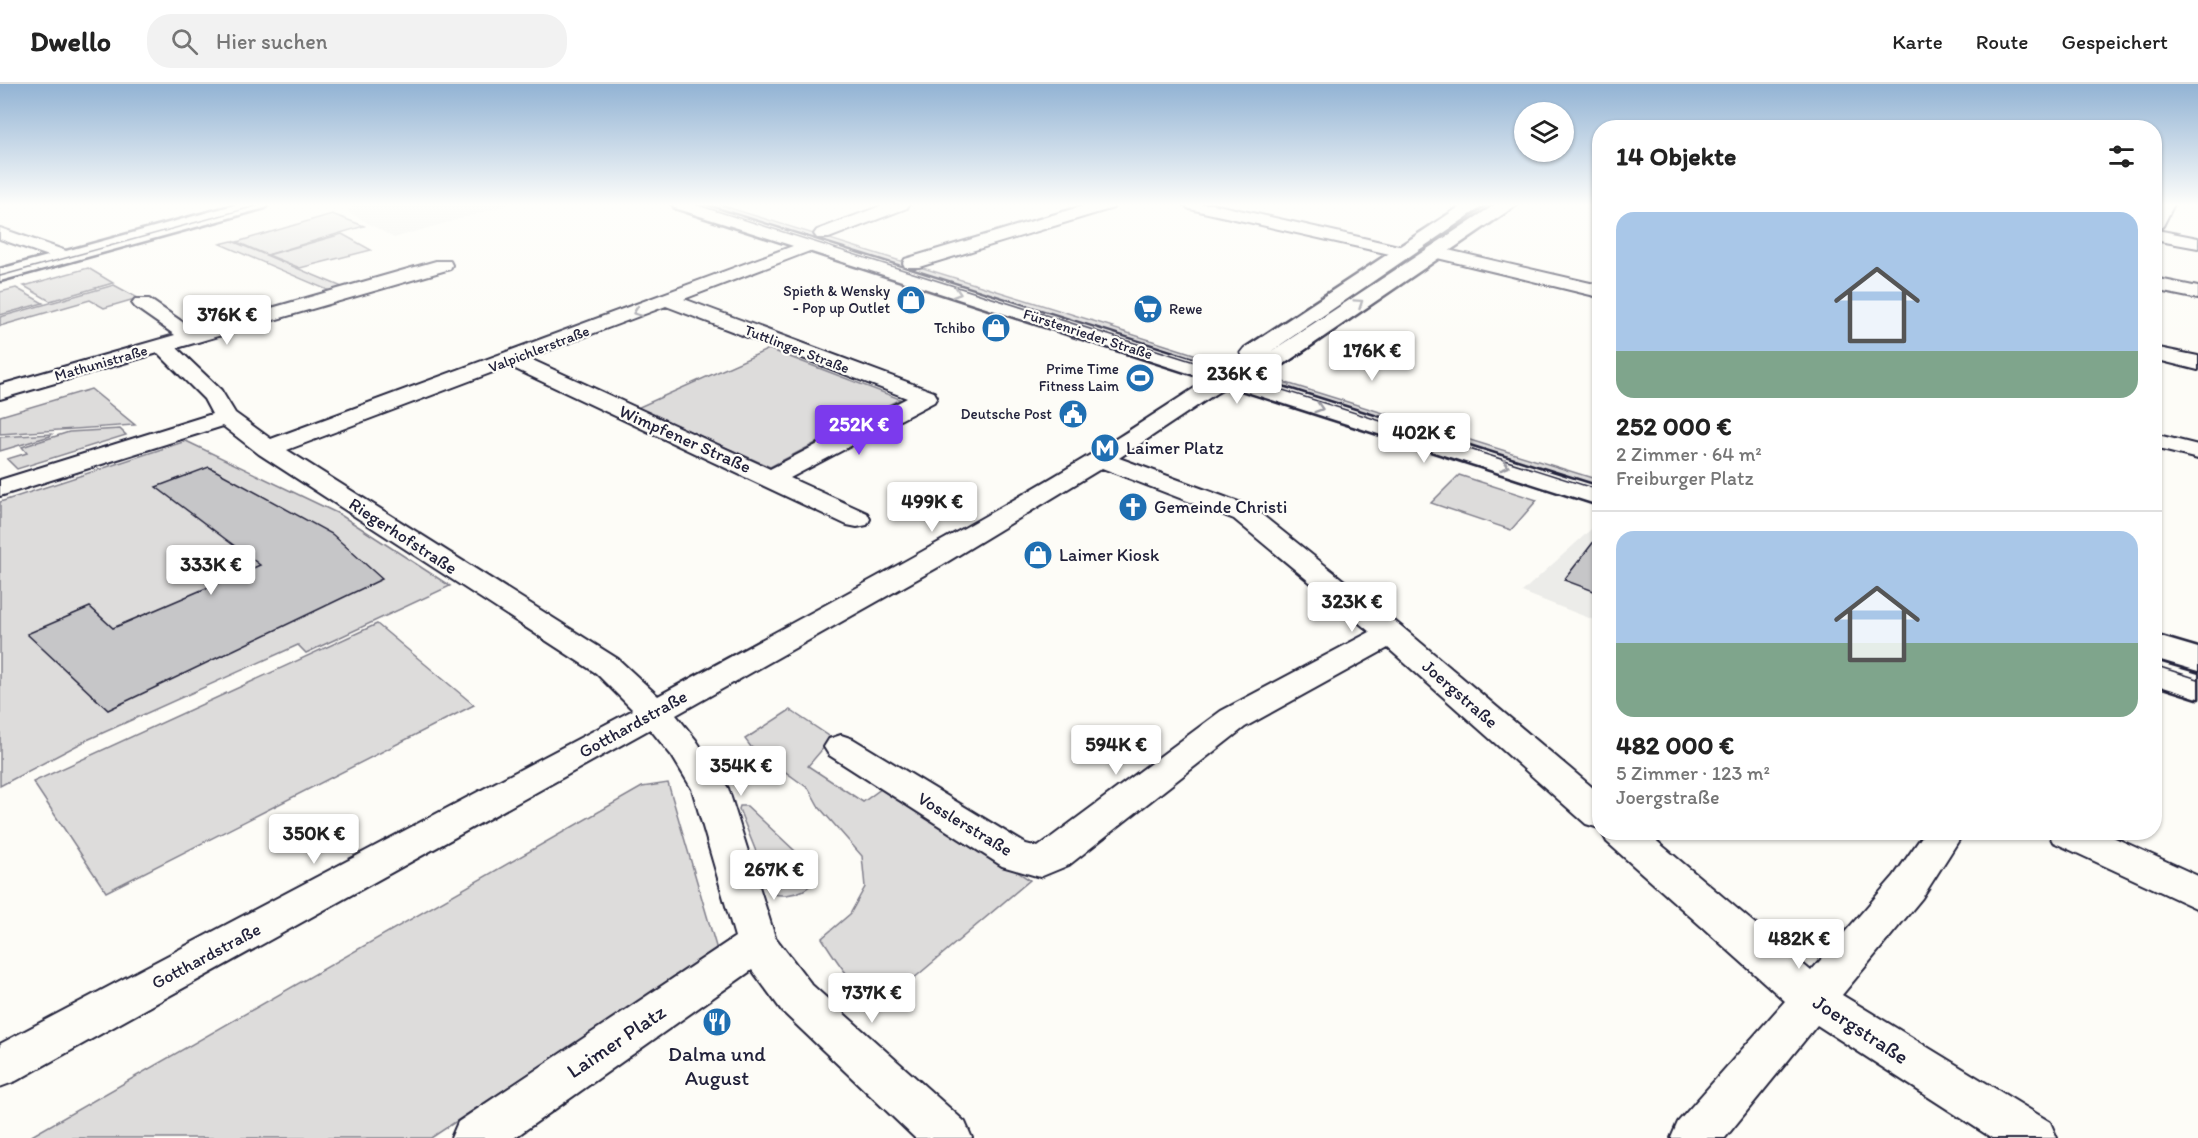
<!DOCTYPE html>
<html lang="de">
<head>
<meta charset="utf-8">
<style>
	body { margin:0; font-family:Itim,sans-serif; background:#f2f2f2; color:#222; height:100vh; display:flex; flex-direction:column; font-size:22px; white-space:nowrap }
	* { box-sizing:border-box; margin:0 }
	p { font-size:20px; color:#767676 }
	.icon { flex:none; width:33px; height:33px; fill:none; stroke:currentColor; stroke-width:2; stroke-linecap:round; stroke-linejoin:round }
	.map { position:relative; flex:1; overflow:hidden }
	.side { position:absolute; left:1592px; top:36px; width:570px; height:720px; display:flex; flex-direction:column; background:#fff; border-radius:24px; box-shadow:0 2px 4px #0004 }
	.side>* { flex:none }
	.buttons { position:absolute; left:1514px; top:18px; display:grid; gap:12px }
	.buttons a { display:grid; place-items:center; width:60px; height:60px; border-radius:50%; background:#fff; box-shadow:0 2px 4px #0004; font-size:30px }
	.price { position:absolute; translate:-50% -51px; padding:0 14px; border-radius:6px; background:#fff; color:#222; font-size:20px; line-height:39px; filter:drop-shadow(0 2px 3px #0008) }
	.price::after { content:''; position:absolute; left:50%; top:36px; width:18px; height:14px; margin-left:-9px; background:inherit; clip-path:polygon(0 0,100% 0,50% 100%) }
	.price.current { background:#7c3aed; color:#fff }
	ul { padding:0; list-style:none }
	li { display:grid; align-content:center; gap:12px; height:318px; padding:0 24px }
	li+li { border-top:2px solid #e0e0e0 }
	li span { display:grid; place-items:center; height:186px; border-radius:18px; color:#555 }
	li>.icon { margin-inline-start:auto }
	span .icon { width:108px; height:108px; fill:#fffc; stroke-width:1 }
	li b { font-size:26px }
	h2 { display:flex; justify-content:space-between; align-items:center; height:72px; padding:0 24px; font-size:26px }
	header { display:flex; align-items:center; gap:36px; box-sizing:border-box; height:84px; padding:0 30px; background:#fff; border-bottom:2px solid #e0e0e0 }
	header strong { font-size:28px }
	nav { display:flex; gap:33px; margin-inline-start:auto; font-size:21px }
	.search { width:420px; height:54px; background:#f2f2f2; display:flex; align-items:center; gap:15px; box-sizing:border-box; padding:0 21px; border-radius:24px; color:#767676; font-size:22px }
	.map>svg:first-child { display:block }
	.built { fill:#ecece9 }
	.green { fill:#dddcdb; stroke:#807f8b; stroke-width:1.5 }
	.building { fill:#c6c6c8; stroke:#22223b; stroke-width:1.5 }
	.lines { fill:none; stroke-linecap:round; stroke-linejoin:round }
	.minor-casing { stroke:#22223b; stroke-width:4 }
	.major-casing { stroke:#22223b; stroke-width:5 }
	.minor { fill:#fdfcf7; fill-rule:evenodd }
	.major { fill:#fdfcf7; fill-rule:evenodd }
	.tram { stroke:#22223b; stroke-width:1.5 }
	.oneway { stroke:#9a9aa2 }
	.labels { text-anchor:middle; dominant-baseline:central; stroke-width:4.5; stroke-linejoin:round; paint-order:stroke }
	.far-poi-label { font-size:15px; fill:#22223b; stroke:#fdfcf7; text-anchor:end }
	.far-street-label { font-size:15px; fill:#22223b; stroke:#fdfcf7 }
	.street-label { font-size:18px; fill:#22223b; stroke:#fdfcf7 }
	.poi-label { font-size:18px; fill:#22223b; stroke:#fdfcf7; text-anchor:start }
	.near-street-label { font-size:21px; fill:#22223b; stroke:#fdfcf7 }
	.near-poi-label { font-size:21px; fill:#22223b; stroke:#fdfcf7 }
</style>
</head>
<body>
<header>
<strong>Dwello</strong>
<div class="search"><svg class="icon" aria-label="search" viewBox="0 0 24 24"><circle cx="10" cy="10" r="6"/><path d="M15 15l6 6"/></svg>Hier suchen</div>
<nav><a>Karte</a><a>Route</a><a>Gespeichert</a></nav>
</header>
<div class="map">
<svg width="2198" height="1054" viewBox="0 0 2198 1054">
	<rect width="100%" height="100%" fill="#fdfcf7"/>
	<filter id="ink" filterUnits="userSpaceOnUse"><feTurbulence type="fractalNoise" baseFrequency=".0167" numOctaves="2"/><feDisplacementMap in="SourceGraphic" scale="12" xChannelSelector="R" yChannelSelector="G"/><feConvolveMatrix kernelMatrix="1 2 1 2 8 2 1 2 1" color-interpolation-filters="sRGB"/></filter>
	<g filter="url(#ink)">
		<g class="built">
			<path d="M 361,120 L 511,120 L 394,154 L 347,127 L 350,124 Z"/>
			<path d="M 1599,438 L 1599,538 L 1522,508 Z"/>
		</g>
		<g class="green">
			<path d="M 690,120 L 717,120 L 1113,243 L 1112,244 L 1200,272 L 1190,279 Z"/>
			<path d="M 332,130 L 364,142 L 267,171 L 237,158 Z"/>
			<path d="M 342,150 L 371,166 L 300,184 L 268,171 Z"/>
			<path d="M 232,157 L 342,203 L 330,207 L 220,160 Z"/>
			<path d="M 88,184 L 113,199 L 50,217 L 24,202 Z"/>
			<path d="M 114,201 L 138,214 L 104,224 L 90,216 L 0,242 L 0,233 Z"/>
			<path d="M 16,204 L 43,219 L 0,231 L 0,208 Z"/>
			<path d="M 769,265 L 900,315 L 770,383 L 637,324 Z"/>
			<path d="M 1280,297 L 1599,396 L 1599,409 L 1268,305 Z"/>
			<path d="M 91,305 L 135,341 L 0,350 L 0,332 Z"/>
			<path d="M 120,345 L 126,351 L 17,385 L 7,375 L 27,369 L 22,363 L 69,348 Z"/>
			<path d="M 52,350 L 50,352 L 0,367 L 0,353 Z"/>
			<path d="M 186,357 L 339,430 L 450,502 L 306,569 L 298,561 L 87,656 L 0,702 L 0,418 Z"/>
			<path d="M 1459,391 L 1537,416 L 1511,446 L 1431,419 Z"/>
			<path d="M 377,540 L 474,621 L 106,808 L 33,698 Z"/>
			<path d="M 790,626 L 832,654 L 808,682 L 863,718 L 885,702 L 1030,796 L 886,918 C 855,909 839,880 822,854 L 850,830 L 865,803 L 862,772 L 819,723 L 809,705 L 751,663 L 745,655 Z"/>
			<path d="M 668,699 L 717,866 L 431,1054 L 28,1054 L 642,703 Z"/>
			<path d="M 740,722 L 747,722 L 811,782 C 824,806 789,814 773,810 L 739,725 Z"/>
		</g>
		<g class="building">
			<path d="M 209,383 L 332,450 L 382,495 L 108,626 L 27,550 L 90,523 L 113,544 L 260,481 L 156,403 Z"/>
			<path d="M 1599,451 L 1599,509 L 1564,496 Z"/>
		</g>
		<g class="lines">
			<g class="minor-casing">
				<g id="minor">
					<path d="M 886,120 L 909,120 L 907,124 L 829,154 L 817,154 L 814,150 L 817,146 Z"/>
					<path d="M 1089,120 L 1115,120 L 1113,124 L 919,183 L 905,183 L 903,179 L 905,175 Z"/>
					<path d="M 1182,120 L 1213,120 L 1403,163 L 1409,164 L 1412,168 L 1409,172 L 1403,173 L 1190,125 Z"/>
					<path d="M 2158,120 L 2174,120 L 2163,142 L 2157,146 L 2198,154 L 2198,164 L 2154,156 L 2154,127 Z"/>
					<path d="M 0,144 L 72,169 L 75,173 L 72,177 L 66,178 L 0,155 Z"/>
					<path d="M 809,156 L 815,157 L 818,161 L 815,165 L 684,215 L 934,308 L 937,313 L 934,318 L 790,394 L 867,429 L 870,435 L 867,441 L 857,443 L 847,441 L 509,282 L 287,366 L 618,575 L 658,612 C 803,533 948,456 1090,371 C 1143,339 1193,303 1247,272 L 1255,270 L 1263,272 L 1266,277 L 1263,282 L 1215,310 L 1119,374 L 1252,423 L 1402,543 L 1599,709 L 1599,744 L 1586,740 L 1388,564 L 1245,643 L 1069,781 L 1040,793 L 1002,782 L 829,671 L 824,663 L 829,655 L 841,651 L 853,655 L 1026,760 L 1038,763 L 1221,627 L 1370,548 L 1234,435 L 1102,384 L 942,481 L 676,631 L 696,656 L 728,704 L 775,853 L 812,901 L 965,1038 L 972,1054 L 915,1054 L 782,927 L 752,886 L 514,1054 L 451,1054 L 458,1038 L 735,853 L 692,705 L 672,672 L 650,645 L 16,997 L 0,1003 L 0,960 L 633,626 L 596,589 L 259,370 L 223,342 L 0,412 L 0,396 L 212,330 L 204,315 L 158,269 L 0,315 L 0,301 L 175,251 L 135,223 L 132,219 L 135,215 L 149,215 L 194,246 L 436,177 L 450,177 L 452,181 L 450,185 L 177,264 L 221,306 L 235,329 L 271,355 ZM 666,222 L 907,314 L 770,385 L 528,274 Z"/>
					<path d="M 1435,163 L 1599,201 L 1599,213 L 1429,172 L 1426,168 L 1429,164 Z"/>
					<path d="M 2154,194 L 2198,203 L 2198,215 L 2154,206 Z"/>
					<path d="M 2154,263 L 2198,272 L 2198,286 L 2154,275 Z"/>
					<path d="M 2154,350 L 2198,361 L 2198,375 L 2154,364 Z"/>
					<path d="M 1602,748 L 1646,748 L 1811,887 L 1894,792 L 1925,748 L 1964,748 L 1922,814 L 1842,911 L 2050,1038 L 2057,1054 L 1992,1054 L 1817,941 L 1725,1054 L 1671,1054 L 1678,1038 L 1785,917 L 1607,758 Z"/>
					<path d="M 2048,748 L 2102,748 L 2198,792 L 2198,825 L 2053,758 Z"/>
				</g>
			</g>
			<g class="major-casing">
				<g id="major">
					<path d="M 238,120 L 268,120 L 265,124 L 0,197 L 0,185 Z"/>
					<path d="M 672,120 L 700,120 L 1599,403 L 1599,421 L 675,124 Z"/>
					<path d="M 1464,120 L 1486,120 L 1270,268 L 1496,120 L 1518,120 L 1284,280 L 1255,284 L 1247,282 L 1241,269 L 1245,264 Z"/>
					<path d="M 2154,551 L 2198,564 L 2198,587 L 2154,574 Z"/>
					<path d="M 2154,577 L 2198,590 L 2198,614 L 2154,600 Z"/>
				</g>
			</g>
			<use href="#minor" class="minor"/>
			<use href="#major" class="major"/>
			<g class="tram">
				<path d="M 695,120 L 1599,406"/>
				<path d="M 0,192 L 263,120"/>
				<path d="M 2154,581 L 2198,595"/>
			</g>
		</g>
		<defs><path id="oneway-chevron" d="M-2-3.5L2.5 0L-2 3.5" fill="none" stroke-width="1.6" stroke-linecap="round" stroke-linejoin="round" transform="scale(1.5)"/></defs>
		<g class="oneway">
			<use href="#oneway-chevron" transform="translate(957 209) rotate(18)"/>
			<use href="#oneway-chevron" transform="translate(1359 219) rotate(-34)"/>
			<use href="#oneway-chevron" transform="translate(637 228) rotate(159)"/>
			<use href="#oneway-chevron" transform="translate(1319 324) rotate(17)"/>
			<use href="#oneway-chevron" transform="translate(1505 382) rotate(17)"/>
		</g>
	</g>
	<linearGradient id="sky" x2="0" y2="1"><stop stop-color="#92b3d4"/><stop offset="0.45" stop-color="#fefefb"/><stop offset="1" stop-color="#fefefb" stop-opacity="0"/></linearGradient>
	<rect width="2198" height="268" fill="url(#sky)"/>
	<defs>
		<g id="shop-disc" transform="scale(1.5)"><circle r="9.5" fill="#1f6fb2" stroke="#fdfcf7"/><path d="M-5-2.5h2.3a2.7 3.5 0 0 1 5.4 0H5L5.5 6h-11ZM-1.5-2.5h3a1.5 2.3 0 0 0-3 0Z" fill="#fff"/></g>
		<g id="supermarket-disc" transform="scale(1.5)"><circle r="9.5" fill="#1f6fb2" stroke="#fdfcf7"/><path d="M-6-5.5h2.5l.6 2H6L4.5 2H-2.5L-4.4-4H-6ZM-1.5 3.2a1.3 1.3 0 1 0 .1 0ZM3 3.2a1.3 1.3 0 1 0 .1 0Z" fill="#fff"/></g>
		<g id="stadium-disc" transform="scale(1.5)"><circle r="9.5" fill="#1f6fb2" stroke="#fdfcf7"/><path d="M0-5a6.5 5 0 1 0 0 10a6.5 5 0 1 0 0-10ZM-3.5-1.8h7v3.6h-7Z" fill="#fff"/></g>
		<g id="civic-disc" transform="scale(1.5)"><circle r="9.5" fill="#1f6fb2" stroke="#fdfcf7"/><path d="M-.6-6.5H3V-4.5H.6V-3L4-1V1h2V6H-6V1h2V-1L-.6-3ZM-1.2 2.5V6h2.4V2.5Z" fill="#fff"/></g>
		<g id="metro-disc" transform="scale(1.5)"><circle r="9.5" fill="#1f6fb2" stroke="#fdfcf7"/><path d="M-5.5 5V-5H-3L0 0L3-5H5.5V5H3V-.5L0 4L-3-.5V5Z" fill="#fff"/></g>
		<g id="church-disc" transform="scale(1.5)"><circle r="9.5" fill="#1f6fb2" stroke="#fdfcf7"/><path d="M-1.2-6h2.4v3.5h3.3v2.4h-3.3V6h-2.4V-.1h-3.3v-2.4h3.3Z" fill="#fff"/></g>
		<g id="restaurant-disc" transform="scale(1.5)"><circle r="9.5" fill="#1f6fb2" stroke="#fdfcf7"/><path d="M-5-6h1v4h1v-4h1v4h1v-4h1v5L-1.5 .5V6h-2V.5L-5-1ZM5-6V6H3V1.5H1.5Q1.5-4 5-6Z" fill="#fff"/></g>
	</defs>
	<g fill-rule="evenodd">
		<use href="#shop-disc" x="911" y="216"/>
		<use href="#supermarket-disc" x="1148" y="225"/>
		<use href="#shop-disc" x="996" y="244"/>
		<use href="#stadium-disc" x="1140" y="294"/>
		<use href="#civic-disc" x="1073" y="330"/>
		<use href="#metro-disc" x="1105" y="364"/>
		<use href="#church-disc" x="1133" y="423"/>
		<use href="#shop-disc" x="1038" y="471"/>
		<use href="#restaurant-disc" x="717" y="938"/>
	</g>
	<g class="labels">
		<g class="far-poi-label">
			<text x="890" y="207">Spieth &amp; Wensky<tspan x="890" dy="17">- Pop up Outlet</tspan></text>
			<text x="1169" y="225" text-anchor="start">Rewe</text>
			<text x="975" y="244">Tchibo</text>
			<text x="1119" y="285">Prime Time<tspan x="1119" dy="17">Fitness Laim</tspan></text>
			<text x="1052" y="330">Deutsche Post</text>
		</g>
		<g class="far-street-label">
			<text transform="translate(1088 250) rotate(18)">Fürstenrieder Straße</text>
			<text transform="translate(539 265) rotate(-21)">Valpichlerstraße</text>
			<text transform="translate(797 265) rotate(21)">Tuttlinger Straße</text>
			<text transform="translate(101 279) rotate(-16)">Mathunistraße</text>
		</g>
		<g class="street-label">
			<text transform="translate(685 355) rotate(24)">Wimpfener Straße</text>
			<text transform="translate(403 452) rotate(33)">Riegerhofstraße</text>
			<text transform="translate(1460 610) rotate(41)">Joergstraße</text>
			<text transform="translate(633 640) rotate(-29)">Gotthardstraße</text>
			<text transform="translate(965 740) rotate(31)">Vosslerstraße</text>
			<text transform="translate(206 872) rotate(-28)">Gotthardstraße</text>
		</g>
		<g class="poi-label">
			<text x="1126" y="364">Laimer Platz</text>
			<text x="1154" y="423">Gemeinde Christi</text>
			<text x="1059" y="471">Laimer Kiosk</text>
		</g>
		<g class="near-street-label">
			<text transform="translate(1861 945) rotate(33)">Joergstraße</text>
			<text transform="translate(616 957) rotate(-34)">Laimer Platz</text>
		</g>
		<g class="near-poi-label">
			<text x="717" y="969">Dalma und<tspan x="717" dy="24">August</tspan></text>
		</g>
	</g>
</svg>
<div class="buttons">
<a><svg class="icon" aria-label="layers" viewBox="0 0 24 24"><path d="M12 4l9 5-9 5-9-5zM3 14l9 5 9-5"/></svg></a>
</div>
<b class="price" style="left:227px;top:262px">376K €</b>
<b class="price" style="left:1372px;top:298px">176K €</b>
<b class="price" style="left:1237px;top:321px">236K €</b>
<b class="price current" style="left:859px;top:372px">252K €</b>
<b class="price" style="left:1424px;top:380px">402K €</b>
<b class="price" style="left:932px;top:449px">499K €</b>
<b class="price" style="left:211px;top:512px">333K €</b>
<b class="price" style="left:1352px;top:549px">323K €</b>
<b class="price" style="left:1116px;top:692px">594K €</b>
<b class="price" style="left:741px;top:713px">354K €</b>
<b class="price" style="left:314px;top:781px">350K €</b>
<b class="price" style="left:774px;top:817px">267K €</b>
<b class="price" style="left:1799px;top:886px">482K €</b>
<b class="price" style="left:872px;top:940px">737K €</b>
<section class="side">
<h2>14 Objekte<svg class="icon" aria-label="filters" viewBox="0 0 24 24"><path d="M4 7h16M4 17h16"/><circle cx="9" cy="7" r="2"/><circle cx="15" cy="17" r="2"/></svg></h2>
<ul>
<li><span style="background:linear-gradient(#a9c7e8 75%,#7fa58c 0)"><svg class="icon" aria-label="home" viewBox="0 0 24 24"><path d="M3 11l9-7 9 7M6 9v11h12V9"/></svg></span><div><b>252 000 €</b><p>2 Zimmer · 64 m²</p><p>Freiburger Platz</p></div></li>
<li><span style="background:linear-gradient(#a9c7e8 60%,#7fa58c 0)"><svg class="icon" aria-label="home" viewBox="0 0 24 24"><path d="M3 11l9-7 9 7M6 9v11h12V9"/></svg></span><div><b>482 000 €</b><p>5 Zimmer · 123 m²</p><p>Joergstraße</p></div></li>
</ul>
</section>
</div>
</body>
</html>
